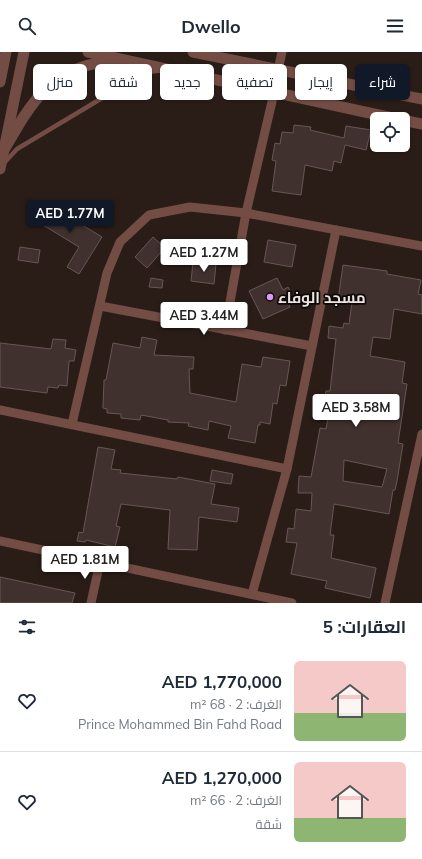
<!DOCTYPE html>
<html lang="ar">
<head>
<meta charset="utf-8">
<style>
	body { margin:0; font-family:Mulish,Cairo,sans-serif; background:#f2f2f3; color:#1f2937; direction:rtl; height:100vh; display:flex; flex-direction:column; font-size:15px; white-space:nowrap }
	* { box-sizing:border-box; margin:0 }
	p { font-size:13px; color:#747a83 }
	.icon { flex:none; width:22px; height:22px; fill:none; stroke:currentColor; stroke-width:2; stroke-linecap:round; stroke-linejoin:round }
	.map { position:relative; height:551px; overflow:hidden; direction:ltr }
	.panel { display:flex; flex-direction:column; background:#fff; flex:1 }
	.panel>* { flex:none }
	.hud { position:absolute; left:12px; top:12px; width:398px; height:36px; direction:rtl; display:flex; gap:8px }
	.tools { position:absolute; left:370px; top:60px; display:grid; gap:8px }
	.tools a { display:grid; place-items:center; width:40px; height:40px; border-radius:6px; background:#fff; box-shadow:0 1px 3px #0004; font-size:20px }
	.price { position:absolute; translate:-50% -34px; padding:0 9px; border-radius:4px; background:#fff; color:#222; font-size:13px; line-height:26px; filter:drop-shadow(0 1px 2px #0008) }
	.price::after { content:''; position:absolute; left:50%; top:24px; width:12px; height:9px; margin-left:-6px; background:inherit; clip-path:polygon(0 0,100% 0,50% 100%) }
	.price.current { background:#111827; color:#fff }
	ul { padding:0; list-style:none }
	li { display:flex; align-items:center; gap:12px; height:100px; padding:0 16px }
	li+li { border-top:1px solid #e0e1e3 }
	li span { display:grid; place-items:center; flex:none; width:112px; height:80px; border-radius:6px; color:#555 }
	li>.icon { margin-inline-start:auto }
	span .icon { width:48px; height:48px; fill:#fffc; stroke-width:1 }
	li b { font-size:17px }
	h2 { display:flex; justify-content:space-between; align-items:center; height:48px; padding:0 16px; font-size:17px }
	.tag { padding:0 14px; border-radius:6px; background:#fff; box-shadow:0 1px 3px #0004; font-size:14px; line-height:36px }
	.tag.current { background:#111827; color:#fff }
	header { display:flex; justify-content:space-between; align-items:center; height:52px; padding:0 16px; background:#fff; font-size:18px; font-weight:700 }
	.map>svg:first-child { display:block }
	.building { fill:#40312f; stroke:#675655; fill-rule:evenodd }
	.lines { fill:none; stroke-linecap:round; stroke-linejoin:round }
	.service { stroke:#734c44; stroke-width:4.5 }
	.minor { stroke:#734c44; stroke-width:9 }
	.tertiary { stroke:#734c44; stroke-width:11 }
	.poi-dot { fill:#da9af6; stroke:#0e0907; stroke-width:1.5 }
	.labels { text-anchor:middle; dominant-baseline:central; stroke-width:3.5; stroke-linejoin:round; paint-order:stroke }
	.poi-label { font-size:15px; font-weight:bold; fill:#ede4e0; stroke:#0e0907; text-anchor:start }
</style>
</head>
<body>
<header><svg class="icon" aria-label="menu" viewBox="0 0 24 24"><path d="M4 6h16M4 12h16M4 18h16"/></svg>Dwello<svg class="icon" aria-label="search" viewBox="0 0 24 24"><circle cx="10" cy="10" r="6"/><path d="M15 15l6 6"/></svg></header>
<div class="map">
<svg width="422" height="551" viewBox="0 0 422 551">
	<rect width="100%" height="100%" fill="#2a1d17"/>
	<g class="building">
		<path d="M 294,73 L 311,75 L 310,78 L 344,86 L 346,74 L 371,78 L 366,98 L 345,93 L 341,111 L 334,109 L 332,119 L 305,113 L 301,143 L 272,139 L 276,109 L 272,108 L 275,91 L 280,92 L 282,80 L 293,81 Z"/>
		<path d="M 44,150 L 102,185 L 79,222 L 67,215 L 79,195 L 33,167 Z"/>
		<path d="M 153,185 L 165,196 L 147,216 L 135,205 Z"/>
		<path d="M 268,188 L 296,193 L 292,215 L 264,210 Z"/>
		<path d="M 20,195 L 40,198 L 38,211 L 18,208 Z"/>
		<path d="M 193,210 L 216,212 L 214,232 L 191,229 Z"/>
		<path d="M 343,213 L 387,219 L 387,222 L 421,228 L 418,242 L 422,243 L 422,262 L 394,257 L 390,287 L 373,285 L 370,304 L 405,310 L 402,331 L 407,332 L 398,391 L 403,392 L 397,429 L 395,438 L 393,438 L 389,462 L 334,452 L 330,483 L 334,483 L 331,506 L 376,516 L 370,546 L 325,536 L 327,529 L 291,522 L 297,491 L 286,490 L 288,476 L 294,477 L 296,457 L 311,459 L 312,441 L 298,441 L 299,424 L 311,425 L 320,376 L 326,377 L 329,360 L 322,359 L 326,339 L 330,339 L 336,287 L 328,286 L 329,274 L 343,276 L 344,271 L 349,272 L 352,250 L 338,248 ZM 344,408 L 387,417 L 382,435 L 343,429 Z"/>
		<path d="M 151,226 L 163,228 L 162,236 L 149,235 Z"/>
		<path d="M 277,226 L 283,238 L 288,235 L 292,243 L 286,246 L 290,255 L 263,267 L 249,239 Z"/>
		<path d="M 142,285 L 157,288 L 154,303 L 194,305 L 193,317 L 189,317 L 190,341 L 236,350 L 242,312 L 261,315 L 263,305 L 290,309 L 286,334 L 280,333 L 277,352 L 273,351 L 270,372 L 260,370 L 260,373 L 258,373 L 255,391 L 228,386 L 231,374 L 209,369 L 208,378 L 188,374 L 189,371 L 168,370 L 168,368 L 141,363 L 140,368 L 121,366 L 121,362 L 107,361 L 107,357 L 103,356 L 104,328 L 106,328 L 113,291 L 140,296 Z"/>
		<path d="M 53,287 L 66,288 L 65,296 L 76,298 L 74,309 L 69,309 L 67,334 L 59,333 L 58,336 L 48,335 L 47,341 L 0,335 L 0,291 L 51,297 Z"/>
		<path d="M 98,395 L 115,398 L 111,417 L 121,418 L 120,421 L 177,427 L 178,425 L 215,432 L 211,452 L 239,456 L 237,470 L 199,465 L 197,498 L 168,497 L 170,458 L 121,452 L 116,474 L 120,475 L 115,495 L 86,488 L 85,490 L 77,489 L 79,480 L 83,481 Z"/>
		<path d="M 212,418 L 233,422 L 231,432 L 210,429 Z"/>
		<path d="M 0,525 L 75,541 L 72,551 L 0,551 Z"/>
	</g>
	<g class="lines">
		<path class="service" d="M 5,110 L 17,97 L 139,24 L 147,20 L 157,19"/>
		<g class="minor">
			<path d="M 278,18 L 282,0"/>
			<path d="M 100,254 L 312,294"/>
			<path d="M 225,278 L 246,161 L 274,41"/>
			<path d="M 0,358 L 287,417"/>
			<path d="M 72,372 L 107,221 L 120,190 L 149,163 L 190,155 L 246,161 L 422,194"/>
			<path d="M 0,489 L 292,551"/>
			<path d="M 252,542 L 287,417 L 336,178"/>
			<path d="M 91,551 L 100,510"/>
			<path d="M 385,551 L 422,382"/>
		</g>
		<g class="tertiary">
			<path d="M 88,0 L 397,67"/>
			<path d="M 193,0 L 422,47"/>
			<path d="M 0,30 L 6,0"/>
			<path d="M 403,68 L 422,72"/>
			<path d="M 4,98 C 32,49 52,13 114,9"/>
			<path d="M 0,117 L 24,0"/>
		</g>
	</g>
	<circle class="poi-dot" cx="270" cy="245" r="4"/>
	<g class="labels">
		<g class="poi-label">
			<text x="278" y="245">مسجد الوفاء</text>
		</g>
	</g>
</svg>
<div class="tools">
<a><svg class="icon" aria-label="locate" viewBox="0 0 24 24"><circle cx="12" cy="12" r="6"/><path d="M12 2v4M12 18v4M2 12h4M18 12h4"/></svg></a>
</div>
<b class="price current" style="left:70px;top:182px">AED 1.77M</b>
<b class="price" style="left:204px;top:221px">AED 1.27M</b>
<b class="price" style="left:204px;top:284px">AED 3.44M</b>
<b class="price" style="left:356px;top:376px">AED 3.58M</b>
<b class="price" style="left:85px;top:528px">AED 1.81M</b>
<div class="hud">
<a class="tag current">شراء</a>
<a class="tag">إيجار</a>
<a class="tag">تصفية</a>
<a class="tag">جديد</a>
<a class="tag">شقة</a>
<a class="tag">منزل</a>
</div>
</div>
<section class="panel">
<h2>العقارات: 5<svg class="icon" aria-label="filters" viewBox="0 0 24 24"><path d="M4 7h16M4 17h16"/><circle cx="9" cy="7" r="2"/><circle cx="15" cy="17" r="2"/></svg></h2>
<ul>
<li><span style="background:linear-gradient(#f6c9c9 65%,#8fb573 0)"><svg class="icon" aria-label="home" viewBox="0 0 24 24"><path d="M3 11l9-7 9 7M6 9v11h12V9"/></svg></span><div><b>AED 1,770,000</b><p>الغرف: 2 · 68 m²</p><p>Prince Mohammed Bin Fahd Road</p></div><svg class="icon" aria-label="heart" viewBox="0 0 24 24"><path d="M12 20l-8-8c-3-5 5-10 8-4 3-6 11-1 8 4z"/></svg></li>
<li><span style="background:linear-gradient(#f6c9c9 70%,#8fb573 0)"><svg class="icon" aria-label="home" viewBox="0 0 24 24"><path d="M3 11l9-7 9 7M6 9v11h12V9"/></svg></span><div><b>AED 1,270,000</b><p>الغرف: 2 · 66 m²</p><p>شقة</p></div><svg class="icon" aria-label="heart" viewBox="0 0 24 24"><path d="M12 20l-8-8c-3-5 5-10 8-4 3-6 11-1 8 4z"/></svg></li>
</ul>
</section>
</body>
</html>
